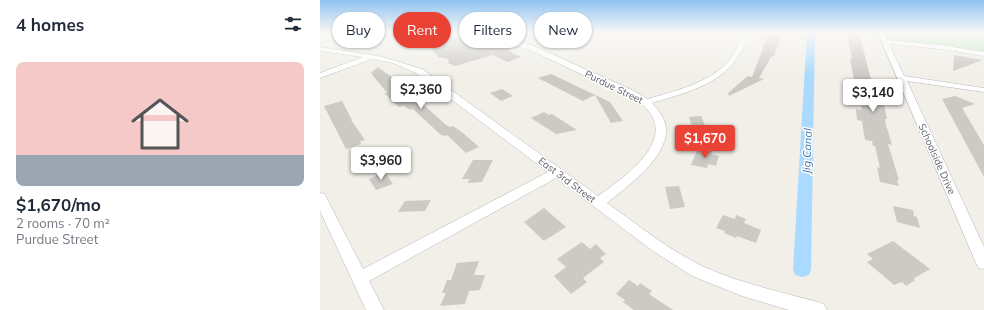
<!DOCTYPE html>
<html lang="en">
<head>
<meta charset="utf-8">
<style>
	body { margin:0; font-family:Mulish,sans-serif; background:#f6f6f7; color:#1f2937; height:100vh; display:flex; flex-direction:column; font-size:15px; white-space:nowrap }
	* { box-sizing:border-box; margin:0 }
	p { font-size:13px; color:#747a83 }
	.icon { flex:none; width:22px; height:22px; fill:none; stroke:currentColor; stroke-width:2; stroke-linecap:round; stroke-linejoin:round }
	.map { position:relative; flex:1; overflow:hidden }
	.panel { display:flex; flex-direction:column; background:#fff; width:320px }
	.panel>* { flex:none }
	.top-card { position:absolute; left:12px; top:12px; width:380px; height:36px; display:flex; gap:8px }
	.price { position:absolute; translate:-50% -34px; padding:0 9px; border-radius:4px; background:#fff; color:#222; font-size:13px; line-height:26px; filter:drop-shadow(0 1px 2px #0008) }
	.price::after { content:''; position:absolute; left:50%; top:24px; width:12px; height:9px; margin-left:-6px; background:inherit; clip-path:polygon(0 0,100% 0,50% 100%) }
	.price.active { background:#ea4335; color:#fff }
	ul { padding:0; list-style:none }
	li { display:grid; align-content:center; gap:8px; height:212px; padding:0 16px }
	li+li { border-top:1px solid #e0e1e3 }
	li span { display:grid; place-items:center; height:124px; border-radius:8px; color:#555 }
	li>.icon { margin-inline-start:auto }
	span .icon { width:72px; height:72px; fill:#fffc; stroke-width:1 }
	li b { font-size:17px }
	h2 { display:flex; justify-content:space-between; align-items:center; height:48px; padding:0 16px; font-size:17px }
	.tag { padding:0 14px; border-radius:18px; background:#fff; box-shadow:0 1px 3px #0004; font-size:14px; line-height:36px }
	.tag.active { background:#ea4335; color:#fff }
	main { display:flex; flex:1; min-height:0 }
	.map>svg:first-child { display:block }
	.green { fill:#c5e8c5 }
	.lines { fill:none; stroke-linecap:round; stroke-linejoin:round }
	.canal { fill:#aadaff; fill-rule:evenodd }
	.building { fill:#cccac5 }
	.street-casing { stroke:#b5b8bc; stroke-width:1 }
	.street { fill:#fff; fill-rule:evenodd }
	.labels { text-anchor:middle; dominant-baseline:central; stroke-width:3; stroke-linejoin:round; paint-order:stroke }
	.street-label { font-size:10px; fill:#5f6368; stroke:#fff }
	.water-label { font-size:11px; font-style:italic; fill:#4174aa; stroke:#fff }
</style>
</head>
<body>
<main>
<section class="panel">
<h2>4 homes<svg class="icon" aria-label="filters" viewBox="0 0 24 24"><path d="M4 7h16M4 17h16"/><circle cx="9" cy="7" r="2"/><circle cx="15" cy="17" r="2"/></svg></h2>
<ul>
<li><span style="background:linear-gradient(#f6c9c9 75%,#9aa5b1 0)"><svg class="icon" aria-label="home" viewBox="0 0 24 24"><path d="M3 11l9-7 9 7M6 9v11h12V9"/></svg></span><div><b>$1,670/mo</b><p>2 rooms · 70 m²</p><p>Purdue Street</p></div></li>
</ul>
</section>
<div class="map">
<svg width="664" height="310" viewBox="0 0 664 310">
	<rect width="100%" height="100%" fill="#f1efe8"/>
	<path class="green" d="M 563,33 L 664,33 L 664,53 L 568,41 Z"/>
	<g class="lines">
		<path class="canal" d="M 487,33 L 495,33 L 491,269 L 489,275 L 482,277 L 475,275 L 473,269 Z"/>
	</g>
	<g class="building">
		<path d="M 100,33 L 112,33 L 160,42 L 162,39 L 175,45 L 192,49 L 187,50 L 201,57 L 187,62 L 173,55 L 135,66 L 128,63 L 129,59 L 118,57 Z"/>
		<path d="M 527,33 L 539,33 L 554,91 L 558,92 L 559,96 L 562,96 L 567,119 L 565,119 L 566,125 L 572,145 L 568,144 L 579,180 L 577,180 L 579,186 L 560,182 L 557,167 L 560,168 L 555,146 L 553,146 L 552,141 L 545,140 L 542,121 L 537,120 L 536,109 L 542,110 L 541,105 L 545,106 L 540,80 L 534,79 L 530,59 L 532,59 Z"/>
		<path d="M 448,35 L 461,36 L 454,56 L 451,57 L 439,78 L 444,79 L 409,96 L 408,93 L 428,76 L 432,77 Z"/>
		<path d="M 634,55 L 663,60 L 633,71 Z"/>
		<path d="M 58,67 L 78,82 L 76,82 L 98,103 L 99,102 L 105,106 L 126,125 L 130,127 L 133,126 L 143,133 L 159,147 L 146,153 L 127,135 L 125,136 L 121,135 L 93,109 L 90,110 L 84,106 L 79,107 L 64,93 L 67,93 L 51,73 Z"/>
		<path d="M 231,74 L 290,102 L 303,121 L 291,123 L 275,95 L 263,101 L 218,78 Z"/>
		<path d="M 182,89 L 193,96 L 181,101 L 170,93 Z"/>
		<path d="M 635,96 L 655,104 L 642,108 L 664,145 L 664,177 L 622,99 Z"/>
		<path d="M 22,101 L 32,120 L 31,120 L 45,140 L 40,141 L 41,144 L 26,149 L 4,106 Z"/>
		<path d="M 224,112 L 229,115 L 232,114 L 257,130 L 236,134 L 211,118 Z"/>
		<path d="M 381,116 L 387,130 L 373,131 L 369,117 Z"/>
		<path d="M 378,148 L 393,151 L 391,154 L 399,156 L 396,166 L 388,164 L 387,168 L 371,165 Z"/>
		<path d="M 153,160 L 173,160 L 162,182 L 147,183 L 150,179 L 142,179 Z"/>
		<path d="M 65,172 L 73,184 L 56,190 L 49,179 Z"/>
		<path d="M 359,186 L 365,207 L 350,209 L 345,187 Z"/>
		<path d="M 111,200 L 105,211 L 78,212 L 85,201 Z"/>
		<path d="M 573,206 L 593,210 L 594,216 L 597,217 L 600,228 L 577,222 Z"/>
		<path d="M 224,208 L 246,227 L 224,241 L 204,222 Z"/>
		<path d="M 403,215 L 415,219 L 416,215 L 426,219 L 424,223 L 441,230 L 436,243 L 417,236 L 416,238 L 404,233 L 405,231 L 396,228 Z"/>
		<path d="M 573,241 L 610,269 L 593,279 L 595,280 L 586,286 L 582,282 L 574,285 L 547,262 L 553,259 L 547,254 Z"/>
		<path d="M 262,242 L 270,249 L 276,244 L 286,254 L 280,258 L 284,262 L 263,278 L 267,282 L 251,294 L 234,276 L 246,267 L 237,259 Z"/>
		<path d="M 159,261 L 154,275 L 165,275 L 160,290 L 149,291 L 145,304 L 120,306 L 126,293 L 122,293 L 127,280 L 131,280 L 137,263 Z"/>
		<path d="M 309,280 L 318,286 L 320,283 L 332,291 L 329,294 L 353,310 L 314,310 L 303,302 L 305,300 L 296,294 Z"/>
	</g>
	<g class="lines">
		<g class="street-casing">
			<g id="street">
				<path d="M 16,33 L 25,33 L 0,42 L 0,38 Z"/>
				<path d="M 160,33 C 191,32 238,57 267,70 C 287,79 309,87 328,99 C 354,91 387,84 407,63 C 415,54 419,43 424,33 L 430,33 C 412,82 378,89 332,103 C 339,111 346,119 346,130 C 347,158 307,187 287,203 C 318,225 349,250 384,267 C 420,283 460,292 498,302 L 504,304 L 507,310 L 469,310 L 422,296 L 372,276 L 333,251 L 236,178 L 49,281 L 64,310 L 46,310 L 0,211 L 0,193 L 5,194 L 6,197 L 43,269 L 228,172 L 96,73 L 73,63 L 52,59 L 0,78 L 0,73 L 43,57 L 0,51 L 0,47 L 63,57 L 102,69 L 278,196 C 308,175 367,133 315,99 L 214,52 Z"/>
				<path d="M 558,33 L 564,33 L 567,40 L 621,45 L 664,52 L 664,56 L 621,49 L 569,44 L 584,76 L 664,88 L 664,92 L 587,81 L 664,247 L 664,269 L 659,268 L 656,263 Z"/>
			</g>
		</g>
		<use href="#street" class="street"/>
	</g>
	<linearGradient id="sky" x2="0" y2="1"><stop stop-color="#8fc3f1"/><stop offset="0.43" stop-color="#f9f8f5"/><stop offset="1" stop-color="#f9f8f5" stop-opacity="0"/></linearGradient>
	<rect width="664" height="76" fill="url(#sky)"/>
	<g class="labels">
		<g class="street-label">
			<text transform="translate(294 87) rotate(26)">Purdue Street</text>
			<text transform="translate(617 159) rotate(66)">Schoolside Drive</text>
			<text transform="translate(247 180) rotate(37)">East 3rd Street</text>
		</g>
		<g class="water-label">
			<text transform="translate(487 151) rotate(-88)">Jig Canal</text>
		</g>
	</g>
</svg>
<b class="price" style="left:101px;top:110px">$2,360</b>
<b class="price" style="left:553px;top:113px">$3,140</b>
<b class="price active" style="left:385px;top:159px">$1,670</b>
<b class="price" style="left:61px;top:181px">$3,960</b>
<div class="top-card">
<a class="tag">Buy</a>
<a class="tag active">Rent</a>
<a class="tag">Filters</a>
<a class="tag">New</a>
</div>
</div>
</main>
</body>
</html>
